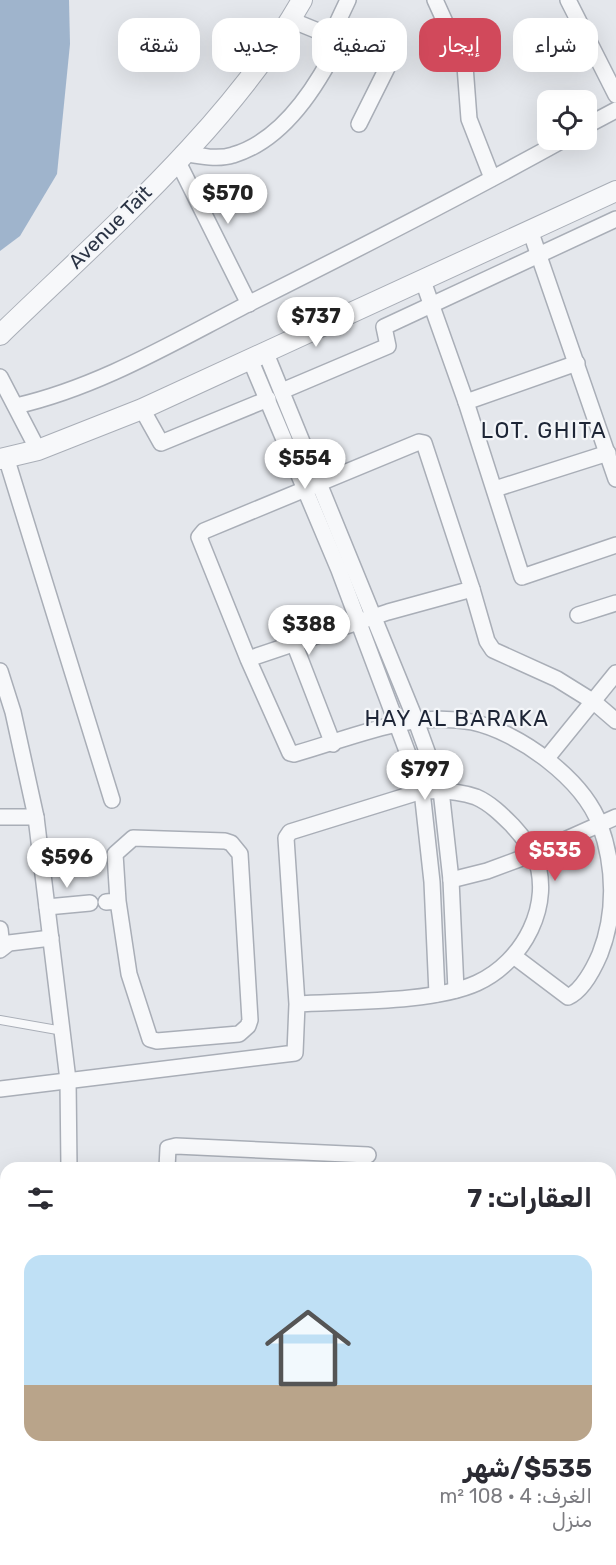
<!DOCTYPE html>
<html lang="ar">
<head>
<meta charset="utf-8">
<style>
	body { margin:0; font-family:Rubik,Cairo,sans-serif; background:#f7f7f7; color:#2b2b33; direction:rtl; height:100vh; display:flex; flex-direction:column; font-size:22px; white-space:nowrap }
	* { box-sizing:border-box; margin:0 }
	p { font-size:20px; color:#7c7c81 }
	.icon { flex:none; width:33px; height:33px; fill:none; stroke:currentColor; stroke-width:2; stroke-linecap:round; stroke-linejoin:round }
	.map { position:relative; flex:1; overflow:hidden; direction:ltr }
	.drawer { position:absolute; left:0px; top:1162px; width:616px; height:404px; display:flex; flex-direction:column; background:#fff; border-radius:18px 18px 0 0; box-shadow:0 6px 24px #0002; direction:rtl }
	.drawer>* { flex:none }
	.top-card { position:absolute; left:18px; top:18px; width:580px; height:54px; direction:rtl; display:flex; gap:12px }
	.buttons { position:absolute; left:537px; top:90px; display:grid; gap:12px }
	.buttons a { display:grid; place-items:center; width:60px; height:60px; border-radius:12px; background:#fff; box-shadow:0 6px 24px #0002; font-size:30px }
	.price { position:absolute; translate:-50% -51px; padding:0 14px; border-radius:21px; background:#fff; color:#222; font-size:20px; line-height:39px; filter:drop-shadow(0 2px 3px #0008) }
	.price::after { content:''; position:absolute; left:50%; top:36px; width:18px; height:14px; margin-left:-9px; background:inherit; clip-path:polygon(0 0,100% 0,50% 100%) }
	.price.active { background:#d1495b; color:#fff }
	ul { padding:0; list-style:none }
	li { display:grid; align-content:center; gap:12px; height:318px; padding:0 24px }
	li span { display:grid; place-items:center; height:186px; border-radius:18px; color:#555 }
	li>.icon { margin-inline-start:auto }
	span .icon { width:108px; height:108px; fill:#fffc; stroke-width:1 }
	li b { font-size:26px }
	h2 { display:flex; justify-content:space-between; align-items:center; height:72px; padding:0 24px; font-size:26px }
	.chip { padding:0 21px; border-radius:18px; background:#fff; box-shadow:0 6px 24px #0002; font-size:21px; line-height:54px }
	.chip.active { background:#d1495b; color:#fff }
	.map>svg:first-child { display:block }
	.green { fill:#c9d6c5 }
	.water { fill:#9fb4cc }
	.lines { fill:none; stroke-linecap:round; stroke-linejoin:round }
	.service-casing { stroke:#a9aeb7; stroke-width:10 }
	.minor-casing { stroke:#a9aeb7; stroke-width:18 }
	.tertiary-casing { stroke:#a9aeb7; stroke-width:22 }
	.service { stroke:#f7f8fa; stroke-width:8 }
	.minor { stroke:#f7f8fa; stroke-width:15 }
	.tertiary { stroke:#f7f8fa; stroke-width:20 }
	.labels { text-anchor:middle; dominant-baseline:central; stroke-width:4.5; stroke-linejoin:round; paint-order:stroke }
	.street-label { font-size:20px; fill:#2b3445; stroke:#f4f6f9 }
	.quarter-label { font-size:22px; letter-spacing:1.5px; fill:#1d2536; stroke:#f4f6f9 }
</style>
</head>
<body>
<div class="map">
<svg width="616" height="1565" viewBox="0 0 616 1565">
	<rect width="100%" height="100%" fill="#e4e7ec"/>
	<path class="green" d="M 0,1497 L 6,1507 L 6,1560 L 65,1560 L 74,1565 L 0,1565 Z"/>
	<path class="water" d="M 0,0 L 69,0 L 70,44 L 57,174 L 20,236 L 0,251 Z"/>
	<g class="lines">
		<g class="service-casing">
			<path id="service" d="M 0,1020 L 63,1031"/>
		</g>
		<g class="minor-casing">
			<g id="minor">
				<path d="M 435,0 L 465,66 L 469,119 L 492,178"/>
				<path d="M 568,0 L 616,95"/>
				<path d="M 291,20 L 340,40 L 387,64 L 387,68 L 359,124"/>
				<path d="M 331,36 L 348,0"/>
				<path d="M 586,126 L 616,110"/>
				<path d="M 183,153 C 199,156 218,160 233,155 C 284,140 318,85 340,40"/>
				<path d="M 177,160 L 249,304"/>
				<path d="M 530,230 L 616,479"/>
				<path d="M 423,281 L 466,402 L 522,577 L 616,545"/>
				<path d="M 265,351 L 416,721 L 441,790 L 451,880 L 456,990"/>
				<path d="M 250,359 L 339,570 L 422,791 L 432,882 L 437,994"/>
				<path d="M 0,377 L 38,450"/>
				<path d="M 282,391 L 388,346 L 384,327 L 616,219"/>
				<path d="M 466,402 L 577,363"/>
				<path d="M 16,406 C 99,387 172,343 248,304 C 354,251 460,197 563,140"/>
				<path d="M 142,409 L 161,443 L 268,399"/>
				<path d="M 6,457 L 112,800"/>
				<path d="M 495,489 L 608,453"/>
				<path d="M 472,589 L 487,641 L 493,650 L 557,679 L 594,702 L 616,721"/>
				<path d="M 578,615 L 616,603"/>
				<path d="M 294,643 L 333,744"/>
				<path d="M 248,659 L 388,612 L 472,589 L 424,443 L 419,442 L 204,531 L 199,537 L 248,659 L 290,753 L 294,754 C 352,738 410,710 472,722 C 519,732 583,779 600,825 C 615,867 616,913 600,954 C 594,968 582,991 568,997 L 515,957"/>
				<path d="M 0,671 L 13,712 L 36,817 L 68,1080 L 69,1168"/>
				<path d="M 547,758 L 616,673"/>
				<path d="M 0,817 L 36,817"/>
				<path d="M 451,880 L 487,871 L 533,854 L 616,817"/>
				<path d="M 106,902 L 118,901 L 129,974 L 150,1039 L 157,1041 L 239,1034 L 248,1026 L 250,1020 L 240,854 L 231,843 L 225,841 L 133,838 L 115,854 L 118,901"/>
				<path d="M 47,907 L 90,903"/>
				<path d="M 0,929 L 2,947"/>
				<path d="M 0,950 L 9,943 L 51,938"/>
				<path d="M 0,1089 L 295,1053 L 297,1004 L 286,838 L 290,832 L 422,791 C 440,790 459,791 476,797 C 490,803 502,815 512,825 C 520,834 529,844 534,854 C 555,904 523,962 477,983 C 433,1003 347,1001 297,1004"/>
				<path d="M 167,1168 L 168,1148 L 176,1146 L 368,1155"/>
			</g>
		</g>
		<g class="tertiary-casing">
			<g id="tertiary">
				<path d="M 0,335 C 102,236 232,124 302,0"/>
				<path d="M 0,459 L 38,450 L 142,409 L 616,191"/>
			</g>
		</g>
		<use href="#service" class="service"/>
		<use href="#minor" class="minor"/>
		<use href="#tertiary" class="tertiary"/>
	</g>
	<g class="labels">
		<g class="street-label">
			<text transform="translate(110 227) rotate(-45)">Avenue Tait</text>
		</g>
		<g class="quarter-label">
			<text x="544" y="430">LOT. GHITA</text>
			<text x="457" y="718">HAY AL BARAKA</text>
		</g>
	</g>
</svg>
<div class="buttons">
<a><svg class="icon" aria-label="locate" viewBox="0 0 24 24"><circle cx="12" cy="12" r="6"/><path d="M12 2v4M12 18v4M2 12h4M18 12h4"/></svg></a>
</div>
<b class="price" style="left:228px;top:225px">$570</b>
<b class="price" style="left:316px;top:348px">$737</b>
<b class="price" style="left:305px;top:490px">$554</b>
<b class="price" style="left:309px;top:656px">$388</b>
<b class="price" style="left:425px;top:801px">$797</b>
<b class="price active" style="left:555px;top:882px">$535</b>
<b class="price" style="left:67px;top:889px">$596</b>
<div class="top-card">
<a class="chip">شراء</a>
<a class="chip active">إيجار</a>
<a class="chip">تصفية</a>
<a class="chip">جديد</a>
<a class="chip">شقة</a>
</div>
<section class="drawer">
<h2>العقارات: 7<svg class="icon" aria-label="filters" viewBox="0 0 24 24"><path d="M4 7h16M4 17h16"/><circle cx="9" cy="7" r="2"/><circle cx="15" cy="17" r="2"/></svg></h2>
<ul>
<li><span style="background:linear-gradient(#bfe0f5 70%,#b9a48a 0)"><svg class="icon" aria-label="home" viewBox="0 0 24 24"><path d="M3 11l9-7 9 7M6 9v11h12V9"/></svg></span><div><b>$535/شهر</b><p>الغرف: 4 · 108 m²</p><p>منزل</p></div></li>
</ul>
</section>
</div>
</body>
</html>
